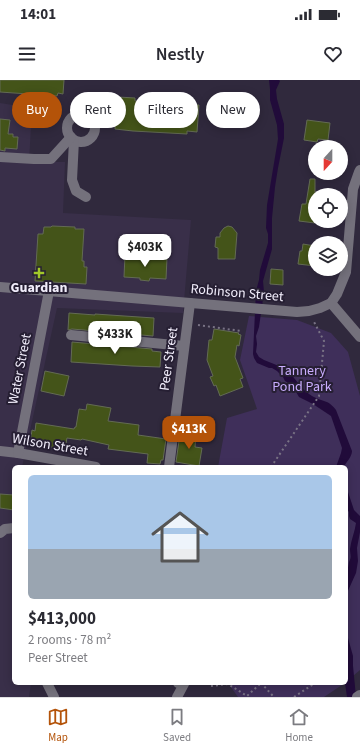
<!DOCTYPE html>
<html lang="en">
<head>
<meta charset="utf-8">
<style>
	body { margin:0; font-family:"Source Sans 3",sans-serif; background:#f2f2f3; color:#2b2b33; height:100vh; display:flex; flex-direction:column; font-size:15px; white-space:nowrap }
	* { box-sizing:border-box; margin:0 }
	p { font-size:13px; color:#7c7c81 }
	.icon { flex:none; width:22px; height:22px; fill:none; stroke:currentColor; stroke-width:2; stroke-linecap:round; stroke-linejoin:round }
	.map { position:relative; flex:1; overflow:hidden }
	.panel { position:absolute; left:12px; top:385px; width:336px; height:220px; display:flex; flex-direction:column; background:#fff; border-radius:6px; box-shadow:0 2px 10px #0003 }
	.panel>* { flex:none }
	.top-card { position:absolute; left:12px; top:12px; width:336px; height:36px; display:flex; gap:8px }
	.needle { width:26px; rotate:201deg }
	.fabs { position:absolute; left:308px; top:60px; display:grid; gap:8px }
	.fabs a { display:grid; place-items:center; width:40px; height:40px; border-radius:50%; background:#fff; box-shadow:0 2px 10px #0003; font-size:20px }
	.price { position:absolute; translate:-50% -34px; padding:0 9px; border-radius:8px; background:#fff; color:#222; font-size:13px; line-height:26px; filter:drop-shadow(0 1px 2px #0008) }
	.price::after { content:''; position:absolute; left:50%; top:24px; width:12px; height:9px; margin-left:-6px; background:inherit; clip-path:polygon(0 0,100% 0,50% 100%) }
	.price.selected { background:#b45309; color:#fff }
	ul { padding:0; list-style:none }
	li { display:grid; align-content:center; gap:8px; height:212px; padding:0 16px }
	li span { display:grid; place-items:center; height:124px; border-radius:6px; color:#555 }
	li>.icon { margin-inline-start:auto }
	span .icon { width:72px; height:72px; fill:#fffc; stroke-width:1 }
	li b { font-size:17px }
	.tag { padding:0 14px; border-radius:18px; background:#fff; box-shadow:0 2px 10px #0003; font-size:14px; line-height:36px }
	.tag.selected { background:#b45309; color:#fff }
	.status { display:flex; justify-content:space-between; align-items:center; height:28px; padding:0 20px; background:#fff; direction:ltr }
	.status svg { height:11px; fill:currentColor }
	header { display:flex; justify-content:space-between; align-items:center; height:52px; padding:0 16px; background:#fff; font-size:18px; font-weight:600 }
	.tabs { display:flex; justify-content:space-around; align-items:center; height:56px; border-top:1px solid #e1e1e2; background:#fff; font-size:11px; color:#7c7c81 }
	.tabs a { display:grid; justify-items:center; gap:2px }
	.tabs .selected { color:#b45309 }
	.map>svg:first-child { display:block }
	.built { fill:#392f49 }
	.green { fill:#3f2f5a }
	.water { fill:#210b3a }
	.building { fill:#445419; stroke:#636b54 }
	.lines { fill:none; stroke-linecap:round; stroke-linejoin:round }
	.path { stroke:#797385; stroke-width:2; stroke-dasharray:2 3; stroke-linecap:butt }
	.minor { stroke:#74717c; stroke-width:10 }
	.poi-dot { fill:#a2c929; stroke:#261f33; stroke-width:1.5 }
	.labels { text-anchor:middle; dominant-baseline:central; stroke-width:4; stroke-linejoin:round; paint-order:stroke }
	.poi-label { font-size:14px; font-weight:bold; fill:#f1edfb; stroke:#261f33 }
	.street-label { font-size:14px; fill:#f1edfb; stroke:#261f33 }
	.park-label { font-size:14px; fill:#c9adfe; stroke:#261f33 }
</style>
</head>
<body>
<div class="status"><b>14:01</b><svg viewBox="0 0 49 12"><path d="M0 12V9h3v3zM5 12V6h3v6zM10 12V3h3v9zM15 12V0h3v12zM26 1h20v11H26zM47 4h2v5h-2z"/></svg></div>
<header><svg class="icon" aria-label="menu" viewBox="0 0 24 24"><path d="M4 6h16M4 12h16M4 18h16"/></svg>Nestly<svg class="icon" aria-label="heart" viewBox="0 0 24 24"><path d="M12 20l-8-8c-3-5 5-10 8-4 3-6 11-1 8 4z"/></svg></header>
<div class="map">
<svg width="360" height="617" viewBox="0 0 360 617">
	<rect width="100%" height="100%" fill="#30293d"/>
	<path class="built" d="M 0,23 L 32,28 L 29,82 L 65,82 L 63,133 L 191,140 L 183,233 L 57,228 L 22,387 L 14,387 L 14,603 L 31,603 L 29,617 L 0,617 Z"/>
	<g class="green">
		<path d="M 249,236 L 297,240 L 331,253 L 348,272 L 360,316 L 360,590 L 346,602 L 346,387 L 218,387 L 227,338 L 257,329 L 240,280 Z"/>
		<path d="M 228,603 L 345,603 L 324,617 L 238,617 Z"/>
	</g>
	<g class="water">
		<path d="M 269,0 L 279,0 L 280,1 L 276,10 L 277,19 L 284,44 L 284,58 L 278,88 L 275,107 L 272,138 L 272,169 L 263,201 L 264,212 L 259,247 L 256,256 L 257,264 L 256,272 L 259,277 L 264,280 L 289,290 C 291,292 292,295 294,298 C 299,304 305,312 312,316 C 322,322 328,319 336,330 L 352,371 C 352,377 346,382 344,387 L 336,387 L 341,373 L 342,368 L 331,336 L 313,324 L 299,317 L 292,305 L 285,301 L 283,297 L 277,291 L 272,288 L 269,288 L 257,283 L 254,278 L 253,274 L 256,211 L 259,200 L 260,190 L 268,163 L 268,154 L 266,148 L 267,125 L 278,59 L 277,45 L 270,20 L 270,9 Z"/>
		<path d="M 346,406 L 354,430 L 360,436 L 360,452 L 357,468 L 358,481 L 356,493 L 347,513 L 346,523 L 346,499 L 349,482 C 352,477 350,474 350,469 C 351,460 355,451 356,443 L 350,439 L 349,436 L 349,432 L 346,428 Z"/>
		<path d="M 346,530 L 348,558 L 353,576 L 353,586 L 356,617 L 347,617 L 345,603 L 346,603 Z"/>
	</g>
	<g class="building">
		<path d="M 0,0 L 64,0 L 63,14 L 58,13 L 57,16 L 0,12 Z"/>
		<path d="M 118,17 L 135,18 L 135,21 L 152,22 L 152,19 L 189,22 L 189,25 L 199,25 L 197,52 L 187,51 L 187,54 L 133,51 L 115,49 L 115,46 L 104,45 L 106,19 L 118,20 Z"/>
		<path d="M 0,39 L 10,40 L 8,54 L 13,54 L 13,57 L 18,57 L 17,69 L 5,68 L 5,71 L 0,70 Z"/>
		<path d="M 307,40 L 330,43 L 328,60 L 318,59 L 317,62 L 304,60 Z"/>
		<path d="M 310,99 L 315,99 L 315,143 L 299,141 L 302,124 L 306,124 Z"/>
		<path d="M 52,146 L 75,147 L 75,149 L 84,149 L 82,181 L 84,181 L 84,187 L 87,187 L 86,204 L 35,201 L 38,154 L 43,154 L 44,147 L 51,147 Z"/>
		<path d="M 228,146 L 232,147 L 237,153 L 235,179 L 218,179 L 218,168 L 215,167 L 216,157 L 220,157 L 220,153 L 224,148 Z"/>
		<path d="M 303,164 L 315,166 L 315,186 L 298,184 L 300,171 L 302,171 Z"/>
		<path d="M 125,175 L 167,178 L 166,199 L 150,198 L 149,201 L 140,200 L 140,198 L 124,197 Z"/>
		<path d="M 271,189 L 283,190 L 283,205 L 270,204 Z"/>
		<path d="M 69,233 L 95,235 L 95,234 L 154,238 L 153,256 L 72,249 L 68,250 Z"/>
		<path d="M 214,249 L 239,253 L 238,254 L 241,255 L 239,266 L 237,265 L 235,277 L 243,298 L 240,299 L 243,307 L 220,316 L 216,305 L 214,306 L 210,297 L 213,296 L 207,280 L 209,260 L 212,260 Z"/>
		<path d="M 72,262 L 152,269 L 152,271 L 161,272 L 160,287 L 132,286 L 71,282 Z"/>
		<path d="M 45,291 L 69,296 L 64,316 L 41,311 Z"/>
		<path d="M 87,324 L 111,328 L 108,341 L 139,345 L 138,355 L 166,359 L 163,380 L 161,380 L 160,384 L 147,383 L 148,374 L 108,369 L 109,365 L 82,359 L 81,360 L 67,358 L 65,369 L 30,364 L 32,350 L 35,351 L 36,343 L 74,349 L 75,347 L 76,347 L 79,329 L 86,330 Z"/>
		<path d="M 181,353 L 196,355 L 195,367 L 202,368 L 199,386 L 176,382 L 179,361 L 180,361 Z"/>
		<path d="M 0,414 L 14,415 L 14,430 L 0,428 Z"/>
	</g>
	<g class="lines">
		<g class="path">
			<path d="M 198,245 L 241,251"/>
			<path d="M 271,387 L 319,316 L 324,261 L 313,240"/>
			<path d="M 261,603 L 274,617"/>
			<path d="M 211,606 L 228,604 L 247,616 L 261,603"/>
			<path d="M 294,617 L 315,603"/>
		</g>
		<g class="minor">
			<circle cx="81" cy="48" r="14"/>
			<path d="M 74,60 L 72,100 L 76,111 L 86,117"/>
			<path d="M 0,77 L 34,79 L 51,79 L 71,57"/>
			<path d="M 0,207 L 297,232 L 309,231 L 320,228 L 331,223 L 337,214 L 346,192 L 353,109 L 359,92 L 360,90"/>
			<path d="M 331,223 L 360,257"/>
			<path d="M 71,255 L 184,266"/>
			<path d="M 0,371 L 18,373 L 96,387"/>
			<path d="M 18,373 L 49,211"/>
			<path d="M 169,387 L 190,223"/>
			<path d="M 0,453 L 5,449 L 14,448"/>
			<path d="M 47,603 L 54,617"/>
			<path d="M 177,617 L 184,604 L 178,603"/>
			<path d="M 357,617 L 360,615"/>
		</g>
	</g>
	<path class="poi-dot" d="M37 187h4v4h4v4h-4v4h-4v-4h-4v-4h4z"/>
	<g class="labels">
		<g class="poi-label">
			<text x="39" y="208">Guardian</text>
		</g>
		<g class="street-label">
			<text transform="translate(237 213) rotate(5)">Robinson Street</text>
			<text transform="translate(169 279) rotate(-82)">Peer Street</text>
			<text transform="translate(20 289) rotate(-79)">Water Street</text>
			<text transform="translate(50 365) rotate(10)">Wilson Street</text>
		</g>
		<g class="park-label">
			<text x="302" y="291">Tannery<tspan x="302" dy="16">Pond Park</tspan></text>
		</g>
	</g>
</svg>
<div class="fabs">
<a><svg class="needle" viewBox="-14 -14 28 28"><path d="M0-13l5 13h-10z" fill="#e53935"/><path d="M0 13l5-13h-10z" fill="#7c7c81"/></svg></a>
<a><svg class="icon" aria-label="locate" viewBox="0 0 24 24"><circle cx="12" cy="12" r="6"/><path d="M12 2v4M12 18v4M2 12h4M18 12h4"/></svg></a>
<a><svg class="icon" aria-label="layers" viewBox="0 0 24 24"><path d="M12 4l9 5-9 5-9-5zM3 14l9 5 9-5"/></svg></a>
</div>
<b class="price" style="left:145px;top:188px">$403K</b>
<b class="price" style="left:115px;top:275px">$433K</b>
<b class="price selected" style="left:189px;top:370px">$413K</b>
<div class="top-card">
<a class="tag selected">Buy</a>
<a class="tag">Rent</a>
<a class="tag">Filters</a>
<a class="tag">New</a>
</div>
<section class="panel">
<ul>
<li><span style="background:linear-gradient(#a9c7e8 60%,#9aa5b1 0)"><svg class="icon" aria-label="home" viewBox="0 0 24 24"><path d="M3 11l9-7 9 7M6 9v11h12V9"/></svg></span><div><b>$413,000</b><p>2 rooms · 78 m²</p><p>Peer Street</p></div></li>
</ul>
</section>
</div>
<nav class="tabs">
<a class="selected"><svg class="icon" aria-label="map" viewBox="0 0 24 24"><path d="M3 6l6-2 6 2 6-2v14l-6 2-6-2-6 2zM9 4v14M15 6v14"/></svg>Map</a>
<a><svg class="icon" aria-label="saved" viewBox="0 0 24 24"><path d="M7 4h10v16l-5-4-5 4z"/></svg>Saved</a>
<a><svg class="icon" aria-label="home" viewBox="0 0 24 24"><path d="M3 11l9-7 9 7M6 9v11h12V9"/></svg>Home</a>
</nav>
</body>
</html>
